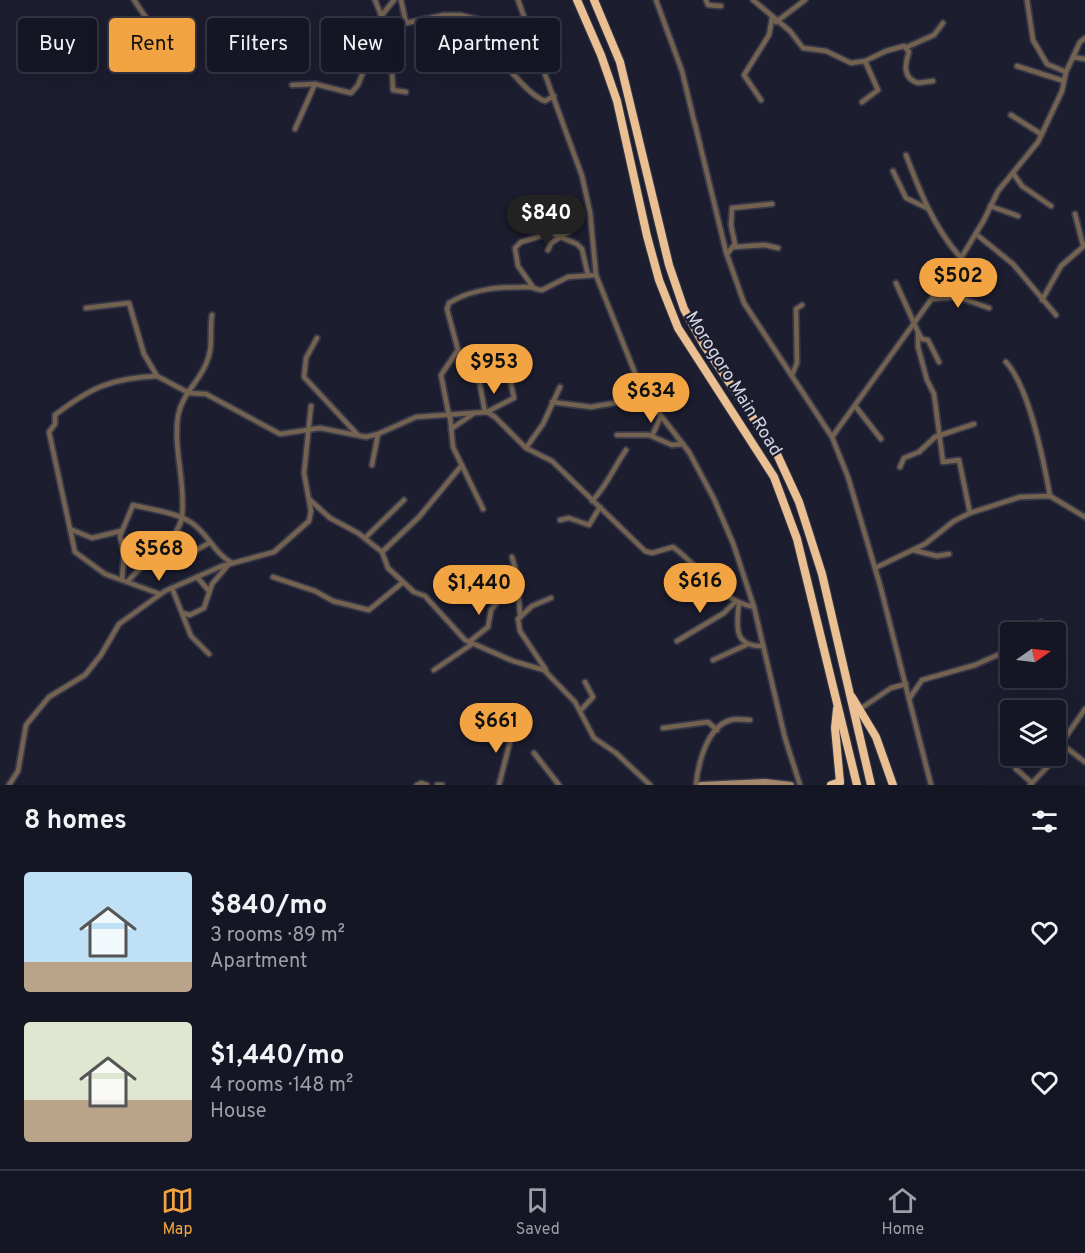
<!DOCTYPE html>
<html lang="en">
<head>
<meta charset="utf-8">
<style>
	body { margin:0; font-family:Overpass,sans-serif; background:#1e1f2b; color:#f1f3f6; height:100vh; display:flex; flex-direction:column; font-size:22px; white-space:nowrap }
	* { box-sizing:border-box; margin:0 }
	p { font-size:20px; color:#9d9fa6 }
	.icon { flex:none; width:33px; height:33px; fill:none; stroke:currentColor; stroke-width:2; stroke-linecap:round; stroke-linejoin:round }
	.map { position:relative; height:785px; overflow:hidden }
	.side { display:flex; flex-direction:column; background:#151623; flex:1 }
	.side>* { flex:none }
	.banner { position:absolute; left:18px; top:18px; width:600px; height:54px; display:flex; gap:12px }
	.needle { width:39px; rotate:76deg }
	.buttons { position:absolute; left:1000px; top:622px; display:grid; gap:12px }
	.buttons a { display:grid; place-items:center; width:66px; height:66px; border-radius:6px; background:#151623; box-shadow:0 6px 24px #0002,0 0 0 2px #343541; font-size:30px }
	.price { position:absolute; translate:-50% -51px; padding:0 14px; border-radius:21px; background:#f3a442; color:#111; font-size:20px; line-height:39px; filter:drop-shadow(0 2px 3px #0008) }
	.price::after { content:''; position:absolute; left:50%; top:36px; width:18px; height:14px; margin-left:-9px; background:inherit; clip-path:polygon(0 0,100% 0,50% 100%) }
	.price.current { background:#222; color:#fff }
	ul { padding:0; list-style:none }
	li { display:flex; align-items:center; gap:18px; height:150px; padding:0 24px }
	li span { display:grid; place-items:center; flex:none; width:168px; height:120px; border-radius:6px; color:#555 }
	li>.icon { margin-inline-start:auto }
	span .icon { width:72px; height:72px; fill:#fffc; stroke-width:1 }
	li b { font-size:26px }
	h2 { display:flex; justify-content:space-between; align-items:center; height:72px; padding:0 24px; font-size:26px }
	.chip { padding:0 21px; border-radius:6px; background:#151623; box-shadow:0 6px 24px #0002,0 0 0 2px #343541; font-size:21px; line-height:54px }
	.chip.current { background:#f3a442; color:#111 }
	.menu { display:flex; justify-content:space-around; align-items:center; height:84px; border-top:2px solid #343541; background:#151623; font-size:16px; color:#9d9fa6 }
	.menu a { display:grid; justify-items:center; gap:3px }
	.menu .current { color:#f3a442 }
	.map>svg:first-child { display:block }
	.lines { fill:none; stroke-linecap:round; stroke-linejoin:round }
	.street-casing { stroke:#363748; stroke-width:8 }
	.secondary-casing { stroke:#363748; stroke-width:9 }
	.highway-casing { stroke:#363748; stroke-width:10 }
	.street { stroke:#736250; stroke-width:4.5 }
	.secondary { stroke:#a3886b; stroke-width:6 }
	.highway { stroke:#eac093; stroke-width:8 }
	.labels { text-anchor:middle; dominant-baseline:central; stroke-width:4.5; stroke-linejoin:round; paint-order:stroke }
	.street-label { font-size:18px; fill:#d3d4e0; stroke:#1c1d2f }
</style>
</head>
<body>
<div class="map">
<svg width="1085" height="785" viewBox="0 0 1085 785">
	<rect width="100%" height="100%" fill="#1c1d2f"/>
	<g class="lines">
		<g class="street-casing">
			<g id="street">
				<path d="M 134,0 L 153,28"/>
				<path d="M 375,0 L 381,15"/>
				<path d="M 401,0 L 406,23 L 444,15 L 460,15 L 477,19 C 483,26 485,35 490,44 C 499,58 529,96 545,101 L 554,96"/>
				<path d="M 518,0 L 582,176 L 590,212 L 596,275 L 635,373 L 658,412 L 689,452 L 714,499 L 733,543 L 754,607 L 785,738 L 800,785"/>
				<path d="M 656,0 L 682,71 L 695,125"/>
				<path d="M 706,0 L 708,5 L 721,6"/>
				<path d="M 753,0 L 790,31 L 803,48 L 826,51 L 851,63 L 865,61 L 886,51 L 904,46 L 909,52 C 905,64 902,78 918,83 L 933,81"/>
				<path d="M 1027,0 L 1033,40 L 1047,64 L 1066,72"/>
				<path d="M 776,22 L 805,0"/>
				<path d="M 376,23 L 369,63 L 392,72 L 393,90 L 406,92"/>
				<path d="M 907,47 L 934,35 L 943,23"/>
				<path d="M 338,51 L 342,32 L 374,25 L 394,0"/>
				<path d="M 1073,57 L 1085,59"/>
				<path d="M 1017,66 L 1064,81"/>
				<path d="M 292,85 L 315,84 L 351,93 L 358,85 L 368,60"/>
				<path d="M 761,100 L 744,75 L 769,35 L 772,18"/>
				<path d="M 862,102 L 878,90 L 865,61"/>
				<path d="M 1011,115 L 1041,134"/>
				<path d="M 695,124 L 726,252 L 744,303 L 832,437 L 848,477 L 880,585 L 931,785"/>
				<path d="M 295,129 L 315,84"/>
				<path d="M 906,155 C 920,192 934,228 961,258"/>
				<path d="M 893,171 L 906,198 L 927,208"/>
				<path d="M 1013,173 L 1022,186 L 1051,206"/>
				<path d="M 990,206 L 1018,216"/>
				<path d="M 1075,214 L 1083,245"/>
				<path d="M 976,234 L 1013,264 L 1056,315"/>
				<path d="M 734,247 L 765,245 L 778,248"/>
				<path d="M 548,250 L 551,243 L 571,230"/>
				<path d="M 727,254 L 735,244 L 731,225 L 732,208 L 772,204"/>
				<path d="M 896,283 L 918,332 L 918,347 L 927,380 L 934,394 L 943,462 L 959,460 L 970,513"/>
				<path d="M 533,287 L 518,266 L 515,248 L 521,242 L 551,233 L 577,244 L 582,249 L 588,275"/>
				<path d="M 932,299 L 958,297 L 989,308"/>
				<path d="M 1042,300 L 1061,266 L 1085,245"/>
				<path d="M 86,308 L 129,303 L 144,354 L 157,376 L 189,393 L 206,394 L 280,434 L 320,428 L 366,437 L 378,434 L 416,417 L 487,412 L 495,417 L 526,448 L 552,461 L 645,551 L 652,553 L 673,547 C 701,567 718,600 754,607"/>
				<path d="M 918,332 L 922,339 L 928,340 L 939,362"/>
				<path d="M 317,338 L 306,358 L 304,377 L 357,434"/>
				<path d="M 1006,362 C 1029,387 1044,462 1050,496"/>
				<path d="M 792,375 L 797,363 L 796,309 L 802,305"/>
				<path d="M 157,376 C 111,378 90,388 55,415 L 55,424 L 49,432 L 75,552 L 105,574 L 160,594"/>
				<path d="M 479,380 L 485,412"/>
				<path d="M 552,402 L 591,407 L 620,402 L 643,406 L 658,412"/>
				<path d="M 856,407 L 881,439"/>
				<path d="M 487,412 L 514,398 L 510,379 L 507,376 L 493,378"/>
				<path d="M 449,416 L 441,375 L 458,350 L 447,309 L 449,303 C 473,288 501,287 528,287 C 534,287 536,290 542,290 L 568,277 L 596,275"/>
				<path d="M 450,416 L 453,447 L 483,509"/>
				<path d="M 451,429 L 473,414"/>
				<path d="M 617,435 L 649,435 L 672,445 L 683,444"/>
				<path d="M 652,436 L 661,416"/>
				<path d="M 832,437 L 961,258 L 984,220 L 998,191 L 1038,142 L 1062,91 L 1066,72 L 1080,42 L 1085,38"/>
				<path d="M 526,448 L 543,424 L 560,387"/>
				<path d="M 372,465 L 378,434"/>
				<path d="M 900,467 L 904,458 L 919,452 L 935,437 L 974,424"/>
				<path d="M 310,500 L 330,518 L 358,533 L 382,552 L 388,568 L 414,592 L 425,596 L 465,640 L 513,661 L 544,670 L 575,702 L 594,738 L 616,753 L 650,785"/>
				<path d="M 592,501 C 607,486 614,467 626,450"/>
				<path d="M 560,520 L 569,518 L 589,525 L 600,507"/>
				<path d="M 70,529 L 92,538 L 121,531"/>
				<path d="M 365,538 L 404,500"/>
				<path d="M 913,550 L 937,556 L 949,554"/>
				<path d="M 382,552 L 419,517 L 462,465"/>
				<path d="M 161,557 L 182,558 L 209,543"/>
				<path d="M 512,557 L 517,575 L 520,614"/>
				<path d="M 875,568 L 925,544 L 954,521 L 970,513 L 1020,497 L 1050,496 L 1085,517"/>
				<path d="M 197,577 L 209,591"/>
				<path d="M 273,577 L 315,591 L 333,601 L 369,610 L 402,583"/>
				<path d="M 122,580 L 124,553 L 120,536 L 133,505 C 152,510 176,512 192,523 C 208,534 214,553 232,563"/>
				<path d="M 128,581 L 148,560 L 161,557 C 166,544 181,530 182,516 C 186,483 173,450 178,416 C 182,394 198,383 206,364 C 214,347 209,332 212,315"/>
				<path d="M 172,588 L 191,636 L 209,654"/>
				<path d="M 739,603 C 736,627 734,647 763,646"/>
				<path d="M 183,613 L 190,615 L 204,608 L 212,584 L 229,564"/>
				<path d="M 1031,633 L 1041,622 L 1054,633"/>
				<path d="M 1056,635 L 1061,640"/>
				<path d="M 677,641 L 724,613 L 735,602"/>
				<path d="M 469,642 L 488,627 L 491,610 L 499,600"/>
				<path d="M 713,660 L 746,645"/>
				<path d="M 434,670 L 472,644"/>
				<path d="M 546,670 L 520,631 L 518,619 L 532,606 L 551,598"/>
				<path d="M 909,699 L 922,680 L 975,665 L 1011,649"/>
				<path d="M 860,709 L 891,688 L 906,684"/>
				<path d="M 581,710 L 593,697 L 585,682"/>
				<path d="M 663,728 L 708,722 L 717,730"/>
				<path d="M 1059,747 L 1068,749 L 1085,762"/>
				<path d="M 1056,751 L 1085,709"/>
				<path d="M 534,753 L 559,785"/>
				<path d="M 1016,769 L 1032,783"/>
				<path d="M 9,785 L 18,771 L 26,725 L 49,697 L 85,675 L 101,655 L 119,624 L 165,591 L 222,566 L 274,552 L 309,521 L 311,511 L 304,473 L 311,406"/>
				<path d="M 417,785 L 421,783 L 427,785"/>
				<path d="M 437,785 L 442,785"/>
				<path d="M 499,785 L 513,730"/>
				<path d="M 696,785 C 698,764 707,726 731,720 C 736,718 744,720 750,720"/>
				<path d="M 1030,785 L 1052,762 L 1053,756"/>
			</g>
		</g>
		<g class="secondary-casing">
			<path id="secondary" d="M 701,785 L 765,782 L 791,785"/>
		</g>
		<g class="highway-casing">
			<g id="highway">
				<path d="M 577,0 L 601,55 L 617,101 L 647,236 L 659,280 L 678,328 L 774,477 L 797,539 L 857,785"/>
				<path d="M 594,0 L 620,62 L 669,265 L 684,309 L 704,345 L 776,452 L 799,502 L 822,574 L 871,785"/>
				<path d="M 852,697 L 876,737 L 893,785"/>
				<path d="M 837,709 L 835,728 L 840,782"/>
				<path d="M 831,785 L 840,782"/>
			</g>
		</g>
		<use href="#street" class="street"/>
		<use href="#secondary" class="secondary"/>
		<use href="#highway" class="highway"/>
	</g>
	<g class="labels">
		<g class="street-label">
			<text transform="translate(733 384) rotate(58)">Morogoro Main Road</text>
		</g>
	</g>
</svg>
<div class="buttons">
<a><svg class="needle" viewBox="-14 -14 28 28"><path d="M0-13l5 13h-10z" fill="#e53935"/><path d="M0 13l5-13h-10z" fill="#9d9fa6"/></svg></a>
<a><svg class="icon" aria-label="layers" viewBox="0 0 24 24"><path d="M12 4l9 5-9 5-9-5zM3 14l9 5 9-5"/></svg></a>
</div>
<b class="price current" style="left:546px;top:246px">$840</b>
<b class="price" style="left:958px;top:309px">$502</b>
<b class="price" style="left:494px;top:395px">$953</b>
<b class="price" style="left:651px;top:424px">$634</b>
<b class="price" style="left:159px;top:582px">$568</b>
<b class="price" style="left:700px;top:614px">$616</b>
<b class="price" style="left:479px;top:616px">$1,440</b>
<b class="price" style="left:496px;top:754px">$661</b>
<div class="banner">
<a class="chip">Buy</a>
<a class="chip current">Rent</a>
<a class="chip">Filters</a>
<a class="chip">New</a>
<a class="chip">Apartment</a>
</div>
</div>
<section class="side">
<h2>8 homes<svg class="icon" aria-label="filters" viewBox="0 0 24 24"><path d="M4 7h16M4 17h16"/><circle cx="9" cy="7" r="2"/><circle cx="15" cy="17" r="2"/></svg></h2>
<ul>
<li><span style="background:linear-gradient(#bfe0f5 75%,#b9a48a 0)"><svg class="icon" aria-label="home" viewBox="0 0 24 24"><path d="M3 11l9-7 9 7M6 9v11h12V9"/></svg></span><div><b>$840/mo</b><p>3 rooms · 89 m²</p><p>Apartment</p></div><svg class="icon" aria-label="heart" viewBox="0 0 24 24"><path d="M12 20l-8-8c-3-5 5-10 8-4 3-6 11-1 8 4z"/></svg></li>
<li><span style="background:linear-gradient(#dfe7d0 65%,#b9a48a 0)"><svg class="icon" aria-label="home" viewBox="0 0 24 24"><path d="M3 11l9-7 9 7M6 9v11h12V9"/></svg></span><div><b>$1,440/mo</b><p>4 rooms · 148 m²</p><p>House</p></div><svg class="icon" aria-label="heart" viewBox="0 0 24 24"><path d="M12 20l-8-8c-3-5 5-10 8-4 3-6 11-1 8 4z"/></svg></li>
</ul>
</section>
<nav class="menu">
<a class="current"><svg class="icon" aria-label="map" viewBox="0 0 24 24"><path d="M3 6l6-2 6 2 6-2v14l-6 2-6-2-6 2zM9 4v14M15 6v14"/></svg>Map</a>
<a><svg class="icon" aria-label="saved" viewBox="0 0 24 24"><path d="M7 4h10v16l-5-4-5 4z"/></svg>Saved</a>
<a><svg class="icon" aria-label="home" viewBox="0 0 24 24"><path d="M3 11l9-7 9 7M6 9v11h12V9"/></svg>Home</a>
</nav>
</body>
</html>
